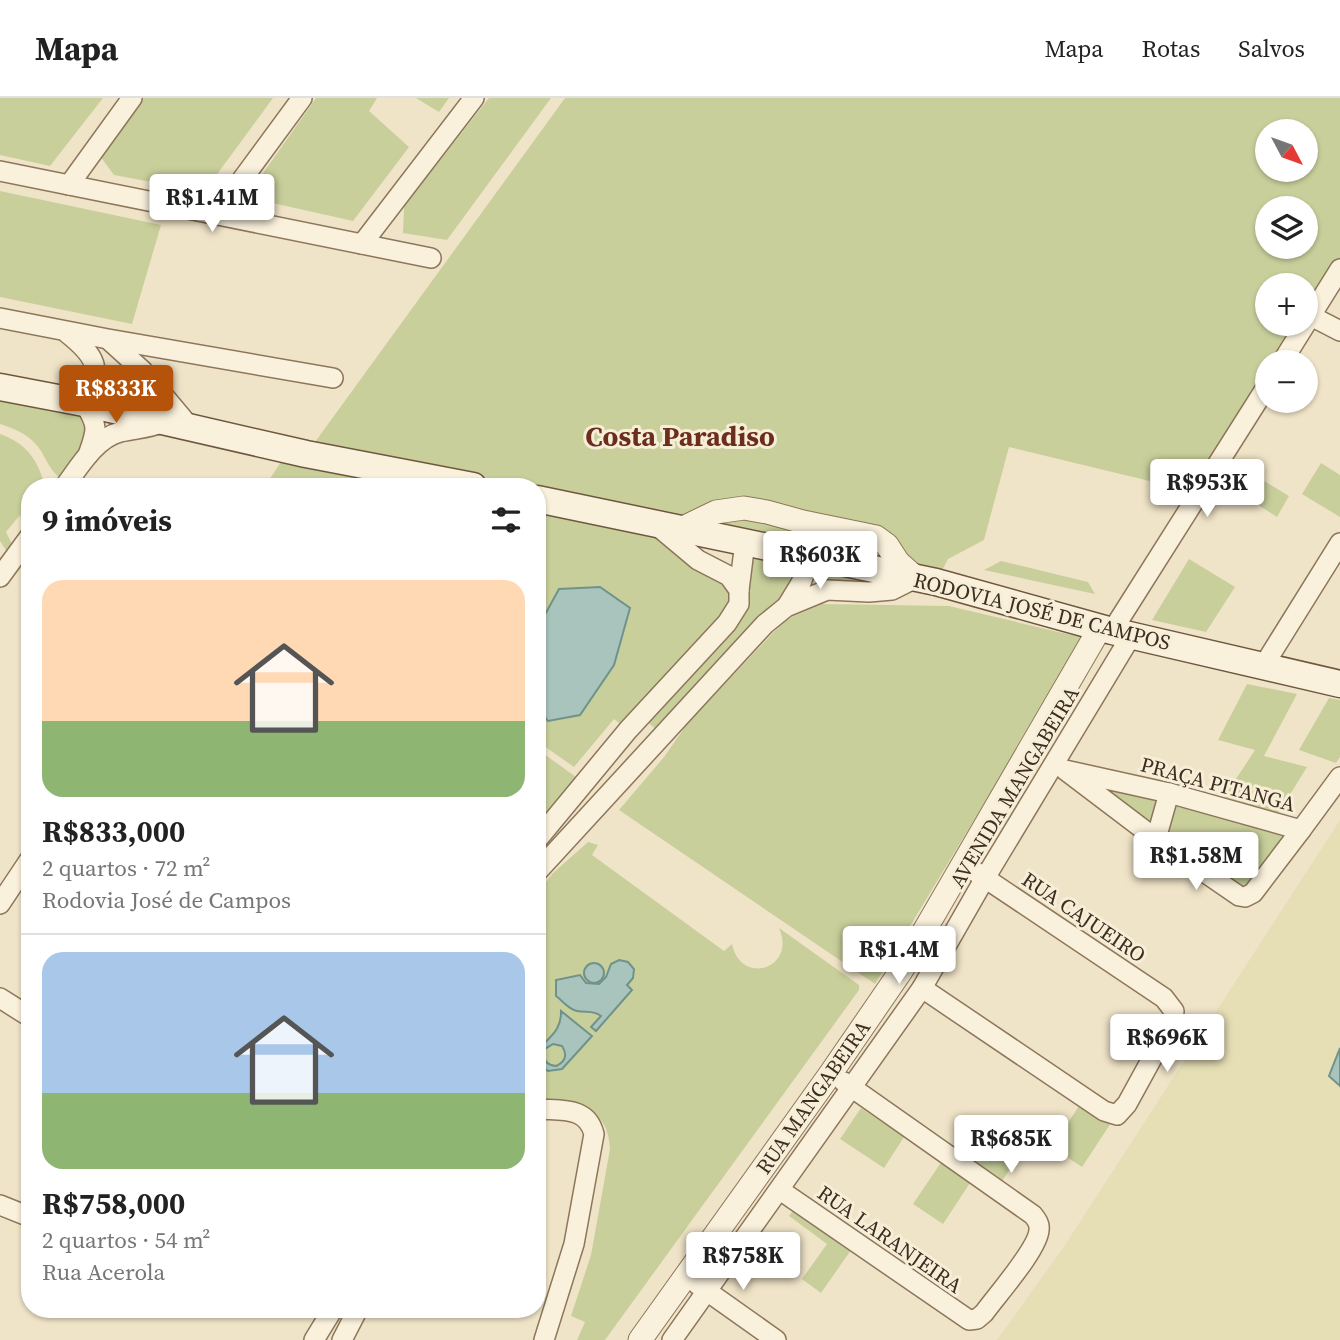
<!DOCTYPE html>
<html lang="pt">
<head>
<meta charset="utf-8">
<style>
	body { margin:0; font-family:"Source Serif 4",serif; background:#f2f2f2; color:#222; height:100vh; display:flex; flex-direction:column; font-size:26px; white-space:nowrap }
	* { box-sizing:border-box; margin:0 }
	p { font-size:23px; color:#767676 }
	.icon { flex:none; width:38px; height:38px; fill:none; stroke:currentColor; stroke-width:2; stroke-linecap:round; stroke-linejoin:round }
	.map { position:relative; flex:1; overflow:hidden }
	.panel { position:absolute; left:21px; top:380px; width:525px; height:840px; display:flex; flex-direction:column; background:#fff; border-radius:28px; box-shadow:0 2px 5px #0004 }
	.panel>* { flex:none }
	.needle { width:46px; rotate:131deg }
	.controls { position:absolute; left:1255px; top:21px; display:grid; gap:14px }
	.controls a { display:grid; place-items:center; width:63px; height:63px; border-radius:50%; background:#fff; box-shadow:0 2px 5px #0004; font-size:35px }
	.price { position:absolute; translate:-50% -60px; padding:0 16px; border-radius:7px; background:#fff; color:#222; font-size:23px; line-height:46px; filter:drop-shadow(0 2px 4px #0008) }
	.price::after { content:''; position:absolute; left:50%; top:42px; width:21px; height:16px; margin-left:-10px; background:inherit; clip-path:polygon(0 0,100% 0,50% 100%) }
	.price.active { background:#b45309; color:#fff }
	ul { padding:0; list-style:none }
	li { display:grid; align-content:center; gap:14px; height:371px; padding:0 21px }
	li+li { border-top:2px solid #e0e0e0 }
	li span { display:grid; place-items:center; height:217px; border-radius:21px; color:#555 }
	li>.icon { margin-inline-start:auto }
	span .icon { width:126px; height:126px; fill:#fffc; stroke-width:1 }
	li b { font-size:30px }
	h2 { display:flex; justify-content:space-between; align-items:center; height:84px; padding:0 21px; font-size:30px }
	header { display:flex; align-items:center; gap:42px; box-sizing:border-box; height:98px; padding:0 35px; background:#fff; border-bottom:2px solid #e0e0e0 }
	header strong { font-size:33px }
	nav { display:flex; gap:38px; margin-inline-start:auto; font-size:24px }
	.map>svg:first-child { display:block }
	.farmland { fill:#e6deb5 }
	.green { fill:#c9cf9b; fill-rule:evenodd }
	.water { fill:#a9c4bc; stroke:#6f938a; stroke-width:2; fill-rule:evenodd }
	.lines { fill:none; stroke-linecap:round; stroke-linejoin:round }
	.minor-casing { stroke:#8d765c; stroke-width:22 }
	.tertiary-casing { stroke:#8d765c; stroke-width:25 }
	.secondary-casing { stroke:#6f573f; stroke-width:29 }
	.minor { stroke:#faf1dc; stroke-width:19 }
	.tertiary { stroke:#faf1dc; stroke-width:23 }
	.secondary { stroke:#faf1dc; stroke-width:26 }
	.labels { text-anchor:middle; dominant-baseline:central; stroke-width:6; stroke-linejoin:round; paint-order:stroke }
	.street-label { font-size:21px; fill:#3d2e20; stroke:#f7eed8 }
	.district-label { font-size:28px; font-weight:bold; fill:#6b2e1e; stroke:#f7eed8 }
</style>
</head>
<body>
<header>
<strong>Mapa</strong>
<nav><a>Mapa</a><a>Rotas</a><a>Salvos</a></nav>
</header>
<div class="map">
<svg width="1340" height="1242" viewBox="0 0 1340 1242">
	<rect width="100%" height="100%" fill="#f0e4c8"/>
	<path class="farmland" d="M 1340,722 L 1340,1242 L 997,1242 L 1065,1147 Z"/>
	<g class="green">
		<path d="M 0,0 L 103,0 L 50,68 L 0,57 Z"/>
		<path d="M 142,0 L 273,0 L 204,94 L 114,77 L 100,58 Z"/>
		<path d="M 316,0 L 377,0 L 369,13 L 409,49 L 353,123 L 259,102 L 254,88 Z"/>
		<path d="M 416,0 L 449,0 L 439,14 Z"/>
		<path d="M 489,0 L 551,0 L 447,142 L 403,135 L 404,108 Z"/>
		<path d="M 565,0 L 1340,0 L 1340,163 L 1306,225 L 1306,187 L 1267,187 L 1267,226 L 1305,226 L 1282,264 L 1267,264 L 1267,288 L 1199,395 L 1009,349 L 984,442 L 948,461 L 936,484 L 811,457 L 806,474 L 658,633 L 644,621 L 628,632 L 614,621 L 574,669 L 537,643 L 537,388 L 265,388 L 289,352 L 307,355 ZM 1267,33 L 1306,33 L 1306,72 L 1267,72 ZM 1267,110 L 1306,110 L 1306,149 L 1267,149 ZM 656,426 L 745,444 L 739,491 Z"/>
		<path d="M 0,93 L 161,127 L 132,226 L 0,199 Z"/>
		<path d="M 0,303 L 88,319 L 93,333 L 60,380 C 50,372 47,363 41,353 C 32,338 16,331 0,326 Z"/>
		<path d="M 0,336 C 25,345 36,359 44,384 L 40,388 L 30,388 L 30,403 L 25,409 C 29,416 32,424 27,431 L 20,417 L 6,434 L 14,450 L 9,457 L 0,443 Z"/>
		<path d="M 1321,365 L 1340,377 L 1340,419 L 1302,396 Z"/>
		<path d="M 1243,370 L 1289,398 L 1277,419 L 1230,389 Z"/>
		<path d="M 1189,461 L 1235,489 L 1206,534 L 1152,522 Z"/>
		<path d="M 1001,463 L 1088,484 L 1095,496 L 984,472 Z"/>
		<path d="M 823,469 L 896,482 L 815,488 Z"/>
		<path d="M 822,506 L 949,508 L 1084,540 L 875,886 L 619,712 L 664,659 L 687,626 L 785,522 Z"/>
		<path d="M 1247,586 L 1297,596 L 1264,658 L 1307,669 L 1278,716 L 1224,699 L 1255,652 L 1218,642 Z"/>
		<path d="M 1329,600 L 1340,602 L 1340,659 L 1336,665 L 1299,652 Z"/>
		<path d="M 537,651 L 576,679 L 537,730 Z"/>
		<path d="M 1065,672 L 1301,732 L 1245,799 Z"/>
		<path d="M 588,744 L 598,747 L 592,757 L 724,853 L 732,846 C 741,889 797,870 779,830 L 859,887 L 859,892 L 605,1242 L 577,1242 L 585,1224 L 571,1218 L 591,1157 L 610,1051 C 608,1004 573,1010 537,1006 L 537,796 L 552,776 Z"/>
		<path d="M 1081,1005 L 1111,1025 L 1082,1069 L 1052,1049 Z"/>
		<path d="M 861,1010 L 904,1039 L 884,1070 L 840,1041 Z"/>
		<path d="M 1001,1020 L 1031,1040 L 1002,1083 L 972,1063 Z"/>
		<path d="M 942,1063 L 972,1082 L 943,1126 L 913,1106 Z"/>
		<path d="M 794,1111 L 851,1152 L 821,1195 L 802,1181 L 827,1146 L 789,1118 Z"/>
	</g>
	<g class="water">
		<path d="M 600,489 L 630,510 L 614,567 L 580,617 L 548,623 L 537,609 L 537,531 L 559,491 Z"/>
		<path d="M 619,862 L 628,864 L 634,871 L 633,880 L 627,887 L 632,892 L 596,933 L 591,929 L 601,918 C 593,912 586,915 577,913 C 568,911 563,903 556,898 L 556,882 L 580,877 L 586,885 L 599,886 L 606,879 L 611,866 Z"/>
		<circle cx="594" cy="875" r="10"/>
		<path d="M 561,913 L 592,938 L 562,971 L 548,973 L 539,966 C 531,943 562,943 561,913 ZM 553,946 L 562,948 C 568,957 565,964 556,968 C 546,967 542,961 545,951 Z"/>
		<path d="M 1340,950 L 1340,988 L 1329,978 Z"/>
	</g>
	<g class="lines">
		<g class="minor-casing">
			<g id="minor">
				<path d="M 0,73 L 431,160"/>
				<path d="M 69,87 L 132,0"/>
				<path d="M 216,117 L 302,0"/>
				<path d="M 362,146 L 474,0"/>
				<path d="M 1311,218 L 1340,233"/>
				<path d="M 0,220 L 108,241 L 333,280"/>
				<path d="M 67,235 C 96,258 104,271 84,305 C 99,328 97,332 88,357"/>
				<path d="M 110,243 L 143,273 L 190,329"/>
				<path d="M 1282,264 L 1340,171"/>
				<path d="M 65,388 C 79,369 96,340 120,334 C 137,330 147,331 164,324"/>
				<path d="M 0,479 L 30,438"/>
				<path d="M 739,492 L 745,444"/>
				<path d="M 787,508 L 801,485 L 811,457"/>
				<path d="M 1112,533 L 1267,288"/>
				<path d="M 1264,567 L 1340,445"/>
				<path d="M 1065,672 L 1169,695 L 1301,732 L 1253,795 L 1245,799 L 1239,798 L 1156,741 Z"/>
				<path d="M 1301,732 L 1340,679"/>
				<path d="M 1156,741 L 1169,695"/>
				<path d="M 537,742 L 628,632 L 727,525 L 739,506 L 739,492 L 729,478 L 698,462 L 655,426"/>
				<path d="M 537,774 L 765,526 L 786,509 L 827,492 L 869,494 L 892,492 L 916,480"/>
				<path d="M 0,806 L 30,761"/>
				<path d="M 922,890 L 1104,1013 L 1117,1017 L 1127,1006 L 1173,922 L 1174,913 L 1164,900 L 964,766"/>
				<path d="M 0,900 L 30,919"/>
				<path d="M 537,1011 C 561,1013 587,1008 594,1036 L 574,1146 L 544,1242"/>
				<path d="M 780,1092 L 969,1222 L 977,1221 L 984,1215 C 997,1197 1038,1151 1039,1132 C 1040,1126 1037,1122 1033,1117 L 844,984"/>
				<path d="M 0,1107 L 30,1119"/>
				<path d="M 697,1186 L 776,1242"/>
				<path d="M 314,1242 L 333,1211"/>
				<path d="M 342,1242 L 358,1211"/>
				<path d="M 672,1242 L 922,890 L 985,780 L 1131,538"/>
			</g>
		</g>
		<g class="tertiary-casing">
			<g id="tertiary">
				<path d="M 683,430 L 716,414 L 744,410 L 767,414 L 803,424 L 876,439 L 887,447 L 898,464 L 916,480"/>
				<path d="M 640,1242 L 831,975 L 901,873 L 1100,530"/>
			</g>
		</g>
		<g class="secondary-casing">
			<g id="secondary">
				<path d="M 0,289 L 84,305 L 306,356 L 473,388"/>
				<path d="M 537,401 L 936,484 L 1112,533 L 1340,586"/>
			</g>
		</g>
		<use href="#minor" class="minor"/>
		<use href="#tertiary" class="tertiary"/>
		<use href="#secondary" class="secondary"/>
	</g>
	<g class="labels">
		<g class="street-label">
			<text transform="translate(1042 513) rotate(14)">RODOVIA JOSÉ DE CAMPOS</text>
			<text transform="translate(1218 686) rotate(15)">PRAÇA PITANGA</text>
			<text transform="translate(1014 689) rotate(-59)">AVENIDA MANGABEIRA</text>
			<text transform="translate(1084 819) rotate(34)">RUA CAJUEIRO</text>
			<text transform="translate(813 999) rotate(-55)">RUA MANGABEIRA</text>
			<text transform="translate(890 1141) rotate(35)">RUA LARANJEIRA</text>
		</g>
		<g class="district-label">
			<text x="680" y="338">Costa Paradiso</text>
		</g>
	</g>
</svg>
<div class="controls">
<a><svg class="needle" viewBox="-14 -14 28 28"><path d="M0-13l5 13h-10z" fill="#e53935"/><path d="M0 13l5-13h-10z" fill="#767676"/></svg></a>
<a><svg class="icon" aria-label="layers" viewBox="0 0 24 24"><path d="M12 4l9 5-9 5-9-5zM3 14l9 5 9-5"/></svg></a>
<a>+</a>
<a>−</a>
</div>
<b class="price" style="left:212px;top:136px">R$1.41M</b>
<b class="price active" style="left:116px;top:327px">R$833K</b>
<b class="price" style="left:1207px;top:421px">R$953K</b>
<b class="price" style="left:820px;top:493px">R$603K</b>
<b class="price" style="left:1196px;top:794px">R$1.58M</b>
<b class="price" style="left:899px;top:888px">R$1.4M</b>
<b class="price" style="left:1167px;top:976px">R$696K</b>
<b class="price" style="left:1011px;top:1077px">R$685K</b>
<b class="price" style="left:743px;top:1194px">R$758K</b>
<section class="panel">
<h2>9 imóveis<svg class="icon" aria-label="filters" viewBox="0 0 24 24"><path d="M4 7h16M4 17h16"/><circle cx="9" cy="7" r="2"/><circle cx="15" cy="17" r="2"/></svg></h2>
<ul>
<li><span style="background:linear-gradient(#ffd9b3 65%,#8fb573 0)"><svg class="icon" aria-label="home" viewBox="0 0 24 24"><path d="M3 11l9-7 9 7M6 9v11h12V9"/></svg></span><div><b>R$833,000</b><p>2 quartos · 72 m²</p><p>Rodovia José de Campos</p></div></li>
<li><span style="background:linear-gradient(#a9c7e8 65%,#8fb573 0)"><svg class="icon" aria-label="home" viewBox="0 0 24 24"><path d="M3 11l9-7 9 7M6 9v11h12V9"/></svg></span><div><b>R$758,000</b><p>2 quartos · 54 m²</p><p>Rua Acerola</p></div></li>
</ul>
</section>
</div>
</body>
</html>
